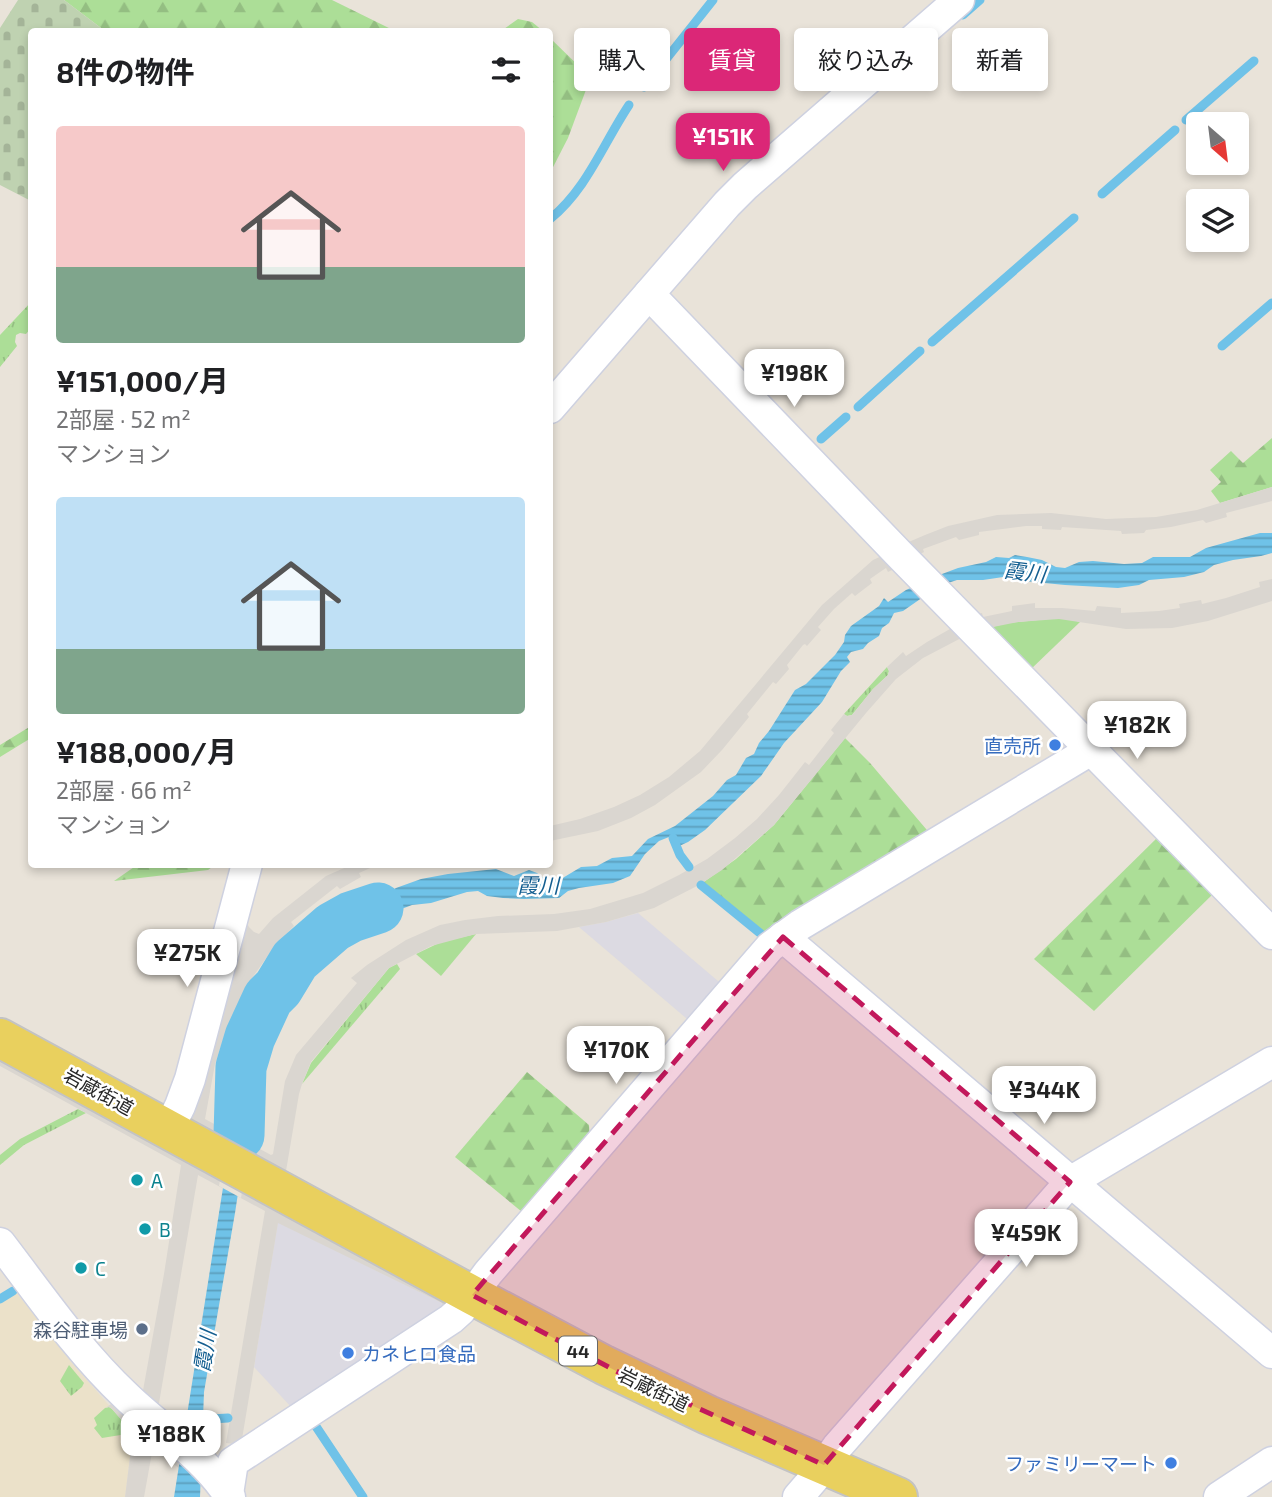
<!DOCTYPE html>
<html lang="ja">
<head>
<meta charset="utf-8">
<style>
	body { margin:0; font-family:"Exo 2","Noto Sans JP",sans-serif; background:#f6f6f6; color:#202124; height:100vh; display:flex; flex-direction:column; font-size:26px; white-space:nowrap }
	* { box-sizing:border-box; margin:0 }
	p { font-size:23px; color:#757577 }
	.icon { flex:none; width:38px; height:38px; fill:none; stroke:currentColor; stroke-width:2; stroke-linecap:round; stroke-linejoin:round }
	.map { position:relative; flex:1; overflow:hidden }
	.details { position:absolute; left:28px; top:28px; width:525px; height:840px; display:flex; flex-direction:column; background:#fff; border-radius:7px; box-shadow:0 4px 10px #0003 }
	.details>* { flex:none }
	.hud { position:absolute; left:574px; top:28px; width:592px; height:63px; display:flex; gap:14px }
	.needle { width:46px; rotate:152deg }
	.tools { position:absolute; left:1186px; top:112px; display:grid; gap:14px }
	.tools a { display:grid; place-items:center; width:63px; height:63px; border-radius:7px; background:#fff; box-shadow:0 4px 10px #0003; font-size:35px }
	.price { position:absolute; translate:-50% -60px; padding:0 16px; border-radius:14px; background:#fff; color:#222; font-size:23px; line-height:46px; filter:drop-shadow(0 2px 4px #0008) }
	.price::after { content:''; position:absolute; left:50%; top:42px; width:21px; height:16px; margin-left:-10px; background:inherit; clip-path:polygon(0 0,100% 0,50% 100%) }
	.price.on { background:#db2777; color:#fff }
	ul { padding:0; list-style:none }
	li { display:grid; align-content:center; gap:14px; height:371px; padding:0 28px }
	li span { display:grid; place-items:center; height:217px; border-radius:7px; color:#555 }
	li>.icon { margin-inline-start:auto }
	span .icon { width:126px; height:126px; fill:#fffc; stroke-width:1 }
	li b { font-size:30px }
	h2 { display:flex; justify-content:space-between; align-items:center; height:84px; padding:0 28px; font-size:30px }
	.chip { padding:0 24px; border-radius:7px; background:#fff; box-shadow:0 4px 10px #0003; font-size:24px; line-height:63px }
	.chip.on { background:#db2777; color:#fff }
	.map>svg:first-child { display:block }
	.industrial { fill:#dcdae2 }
	.education { fill:#ebe1c9 }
	.grass { fill:url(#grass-tufts) }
	.forest { fill:url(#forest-firs) }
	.cemetery { fill:url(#cemetery-stones) }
	.park { fill:#acde97 }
	.plaza { fill:#dad6d0 }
	.water { fill:url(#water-rules) }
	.pier { fill:#e9e3d9 }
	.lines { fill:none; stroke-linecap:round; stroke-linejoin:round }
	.stream { stroke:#6fc2e8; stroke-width:9 }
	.river { stroke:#6fc2e8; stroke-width:51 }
	.minor-casing { stroke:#ced1e0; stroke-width:33 }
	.primary-casing { stroke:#c3c3c3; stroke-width:42 }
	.minor { stroke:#fff; stroke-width:30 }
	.primary { stroke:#e9d05e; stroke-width:38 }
	.marked { fill:#c2185b; fill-opacity:0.2; stroke:#c2185b; stroke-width:5; stroke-dasharray:14 9; stroke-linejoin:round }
	.shop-dot { fill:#3f7fe0; stroke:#fff; stroke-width:2.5 }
	.culture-dot { fill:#0f9aa8; stroke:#fff; stroke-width:2.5 }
	.service-dot { fill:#5c6f8a; stroke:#fff; stroke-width:2.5 }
	.labels { text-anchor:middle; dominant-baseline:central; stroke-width:5; stroke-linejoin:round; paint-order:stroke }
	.shield { fill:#fff; stroke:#686868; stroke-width:2 }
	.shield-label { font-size:18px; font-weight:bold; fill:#272727 }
	.shop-label { font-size:19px; fill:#366cbe; stroke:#fff; text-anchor:end }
	.street-label { font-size:19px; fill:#272727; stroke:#fff }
	.culture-label { font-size:19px; fill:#0d838f; stroke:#fff; text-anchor:start }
	.service-label { font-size:19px; fill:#4e5e75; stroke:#fff; text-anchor:end }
	.water-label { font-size:21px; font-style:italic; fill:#135e90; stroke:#fff }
</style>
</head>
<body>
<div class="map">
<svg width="1272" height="1497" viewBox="0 0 1272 1497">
	<defs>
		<pattern id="grass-tufts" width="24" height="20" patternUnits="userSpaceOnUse" patternTransform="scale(1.75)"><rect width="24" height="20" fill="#acde97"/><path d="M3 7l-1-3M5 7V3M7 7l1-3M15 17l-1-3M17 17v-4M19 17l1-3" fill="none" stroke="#94be82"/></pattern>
		<pattern id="forest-firs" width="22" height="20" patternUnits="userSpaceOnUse" patternTransform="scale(1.75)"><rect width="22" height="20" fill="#acde97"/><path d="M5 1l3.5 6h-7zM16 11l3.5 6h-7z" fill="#94be82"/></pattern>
		<pattern id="cemetery-stones" width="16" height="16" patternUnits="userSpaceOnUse" patternTransform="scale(1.75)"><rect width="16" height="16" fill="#bfd2b1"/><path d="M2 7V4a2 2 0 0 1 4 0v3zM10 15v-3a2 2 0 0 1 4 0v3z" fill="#a4b498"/></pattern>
		<pattern id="water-rules" width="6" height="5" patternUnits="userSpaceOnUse" patternTransform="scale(1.75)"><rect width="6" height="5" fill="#6fc2e8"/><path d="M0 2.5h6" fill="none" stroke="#5b9ebc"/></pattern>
	</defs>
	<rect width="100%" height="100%" fill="#e9e3d9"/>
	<g class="industrial">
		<path d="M 638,913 L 725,987 L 693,1024 L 579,927 L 606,922 Z"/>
		<path d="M 278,1222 L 442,1303 L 443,1313 L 293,1409 L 254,1367 Z"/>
	</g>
	<path class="education" d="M 16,1292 L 72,1363 L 133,1433 L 125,1497 L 0,1497 L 0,1302 Z"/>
	<g class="grass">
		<path d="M 31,302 L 31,328 L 26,334 L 20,333 L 16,335 L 15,342 L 17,346 L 0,367 L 0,335 Z"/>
		<path d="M 887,667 L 889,671 L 888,675 L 873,689 L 852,715 L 847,716 L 844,714 Z"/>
		<path d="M 397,964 L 400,969 L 302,1084 L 311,1063 L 389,968 Z"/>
		<path d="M 78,1109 L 86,1113 L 24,1145 L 0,1165 L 0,1155 L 20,1139 Z"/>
		<path d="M 69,1365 L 84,1383 L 82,1387 L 71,1396 L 60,1381 Z"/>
		<path d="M 109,1407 L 112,1409 L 133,1433 L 102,1438 L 94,1428 L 97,1425 L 94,1418 L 105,1408 Z"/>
	</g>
	<g class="forest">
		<path d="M 64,0 L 332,0 L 395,31 L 105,31 Z"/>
		<path d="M 518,19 L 532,22 L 543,31 L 501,31 Z"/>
		<path d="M 550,38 L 586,73 L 590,79 L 568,138 L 550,173 Z"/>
		<path d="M 1272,438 L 1272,487 L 1220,503 L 1211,491 L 1221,482 L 1210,470 L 1231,451 L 1243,463 Z"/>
		<path d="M 31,726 L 31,738 L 0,757 L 0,745 Z"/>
		<path d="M 845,738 L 870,763 L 932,836 L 768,938 L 701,884 L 736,859 L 774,825 Z"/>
		<path d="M 1160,835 L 1215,892 L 1094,1011 L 1034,959 Z"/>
		<path d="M 137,865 L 137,864 L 215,865 L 208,870 L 114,881 Z"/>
		<path d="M 527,1072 L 589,1125 L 590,1144 L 527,1216 L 455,1157 Z"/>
	</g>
	<path class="cemetery" d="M 18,0 L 64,0 L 105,31 L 32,32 L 31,201 L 0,185 L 0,28 Z"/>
	<g class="park">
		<path d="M 1048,619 L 1070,619 L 1080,622 L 1029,671 L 988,628 L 1008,623 Z"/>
		<path d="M 476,934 L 441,976 L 416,954 L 441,942 Z"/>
	</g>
	<g class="plaza">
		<path d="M 1272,487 L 1272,501 L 1226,513 L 1227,517 L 1206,523 L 1203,520 L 1171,527 L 1146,530 L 1144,533 L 1122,534 L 1121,531 L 1062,527 L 1061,530 L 1042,529 L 1042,526 L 1026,526 L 979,532 L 979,535 L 959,540 L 956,537 L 923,549 L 924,552 L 918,555 L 904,544 L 925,535 L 948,526 L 997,515 L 1051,513 L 1106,519 L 1156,517 L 1197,510 Z"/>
		<path d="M 886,554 L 896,568 L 888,572 L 886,568 L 880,572 L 870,579 L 872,583 L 855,596 L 852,593 L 834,609 L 818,627 L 821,630 L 807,646 L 805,644 L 803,645 L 787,665 L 789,669 L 776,684 L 773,682 L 747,714 L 749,717 L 722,750 L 701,772 L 655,805 L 631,818 L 598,831 L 550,841 L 550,826 L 580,819 L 614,807 L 640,795 L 669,777 L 700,751 L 822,605 L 873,560 Z"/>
		<path d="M 1272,579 L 1272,601 L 1208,621 L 1172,628 L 1126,629 L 1059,619 L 1018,622 L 988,628 L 978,614 L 982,613 L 983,617 L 1012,611 L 1012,606 L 1035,603 L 1035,608 L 1062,608 L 1095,611 L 1097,606 L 1121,608 L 1121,613 L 1159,611 L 1180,608 L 1179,604 L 1201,600 L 1202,604 L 1226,598 L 1260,587 L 1259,582 Z"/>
		<path d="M 951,624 L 965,636 L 923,658 L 896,679 L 866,713 L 774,825 L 722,870 L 699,885 L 654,908 L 606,922 L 557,931 L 476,934 L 431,946 L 389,968 L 311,1062 L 302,1084 L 299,1094 L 286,1171 L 466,1270 L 481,1269 L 470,1274 L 194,1126 L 189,1119 L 244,918 L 249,927 L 254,932 L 259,934 L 273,918 L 326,876 L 351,865 L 377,865 L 359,873 L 361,877 L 340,889 L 337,886 L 291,922 L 294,926 L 274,947 L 252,978 L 228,1025 L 215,1064 L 205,1119 L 271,1155 L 273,1154 L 285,1081 L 291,1067 L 296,1055 L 357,983 L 351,978 L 367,965 L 406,940 L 440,925 L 465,920 L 498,916 L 554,914 L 590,909 L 643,893 L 679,875 L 707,859 L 735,838 L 757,819 L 779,795 L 805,762 L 809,765 L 834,733 L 831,730 L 844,714 L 847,716 L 852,715 L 873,689 L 888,675 L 889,671 L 887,667 L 903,652 L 906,656 L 927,642 L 950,629 L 948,625 Z"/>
		<path d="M 0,1054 L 449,1299 L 443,1313 L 442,1303 L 278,1223 L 241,1445 L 226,1443 L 265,1211 L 198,1175 L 158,1409 L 142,1396 L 164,1274 L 181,1165 L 0,1066 Z"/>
		<path d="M 113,1403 L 220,1497 L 210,1497 L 208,1492 L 153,1447 L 144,1497 L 125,1497 L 133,1433 L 112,1409 L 109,1407 L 105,1408 Z"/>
	</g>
	<g class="water">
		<path d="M 1260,533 L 1272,533 L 1272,553 L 1261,556 L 1233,560 L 1214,565 L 1204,572 L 1184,577 L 1149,580 L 1139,585 L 1118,588 L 1065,585 L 1024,581 L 1010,576 L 983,580 L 957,580 L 939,586 L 903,611 L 894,613 L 889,623 L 882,628 L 879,636 L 868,643 L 863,649 L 851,652 L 847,657 L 850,662 L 841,671 L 822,702 L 784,743 L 761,776 L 705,830 L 688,842 L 677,847 L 669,837 L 659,841 L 645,854 L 630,876 L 613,883 L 579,888 L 568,891 L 559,898 L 524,899 L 503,898 L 487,896 L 478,891 L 467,892 L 431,903 L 412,905 L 388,914 L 374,922 L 349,925 L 319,938 L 329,923 L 350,910 L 377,899 L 396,888 L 421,879 L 448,874 L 496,869 L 514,876 L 529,870 L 537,873 L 546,880 L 561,879 L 581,867 L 597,866 L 612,858 L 632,856 L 648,839 L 675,826 L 713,796 L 727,780 L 736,775 L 746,758 L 754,754 L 759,743 L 769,731 L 795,690 L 806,684 L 835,655 L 844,642 L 845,635 L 851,626 L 879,606 L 884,598 L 888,602 L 906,590 L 942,574 L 958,568 L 986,562 L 996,557 L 1009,558 L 1015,555 L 1027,557 L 1042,560 L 1056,567 L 1065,568 L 1079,562 L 1093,561 L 1124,564 L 1142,563 L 1153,557 L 1190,557 L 1206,548 Z"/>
		<path d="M 241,1067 L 247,1096 L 247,1134 L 235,1213 L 204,1392 L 200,1497 L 174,1497 L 232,1131 L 232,1092 Z"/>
	</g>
	<path class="pier" d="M 228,1132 L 249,1143 L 241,1198 L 219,1186 Z"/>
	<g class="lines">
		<g class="stream">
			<path d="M 963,15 L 980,0"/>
			<path d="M 644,87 L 713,0"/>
			<path d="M 1186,120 L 1254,61"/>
			<path d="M 1102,194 L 1175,130"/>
			<path d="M 550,219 C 587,189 603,144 629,105"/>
			<path d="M 932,342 L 1074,218"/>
			<path d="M 1222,346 L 1272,303"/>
			<path d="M 858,407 L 920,351"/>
			<path d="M 821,439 L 846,417"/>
			<path d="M 673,838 L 680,855 L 689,867"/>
			<path d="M 701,885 L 766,938"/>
			<path d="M 280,946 L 295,960"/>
			<path d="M 0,1299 L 13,1291"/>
			<path d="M 194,1420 L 228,1418"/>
			<path d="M 313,1422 L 363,1497"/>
		</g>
		<path class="river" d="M 239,1135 L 241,1067 L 250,1037 L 268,998 L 278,988 L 295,960 L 333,927 L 351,917 L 378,908"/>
		<g class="minor-casing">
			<g id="minor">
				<path d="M 649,294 L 899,554 L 1272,934"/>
				<path d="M 550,408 L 727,204 L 745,186 L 959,0"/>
				<path d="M 783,937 L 1272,1353"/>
				<path d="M 168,1130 L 180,1106 L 190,1079 L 247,864"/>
				<path d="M 0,1243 C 40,1295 78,1351 126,1396 C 160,1429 204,1456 230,1497"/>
				<path d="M 228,1494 L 233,1462 L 451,1319 L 461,1310 L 488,1273 L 770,947 L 800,925 L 1091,750"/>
				<path d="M 798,1497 L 817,1475 L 837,1447 L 1070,1182 L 1272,1062"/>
				<path d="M 1219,1497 L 1272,1462"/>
			</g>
		</g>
		<g class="primary-casing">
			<path id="primary" d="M 0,1038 L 472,1295 L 604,1365 L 708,1415 L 898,1497"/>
		</g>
		<use href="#minor" class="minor"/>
		<use href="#primary" class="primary"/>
	</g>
	<path class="marked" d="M 783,937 L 1070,1182 L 824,1465 L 620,1373 L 472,1295 Z"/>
	<g class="shop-dot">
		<circle cx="1055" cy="745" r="7"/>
		<circle cx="348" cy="1353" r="7"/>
		<circle cx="1171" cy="1463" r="7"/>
	</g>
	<g class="culture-dot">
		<circle cx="137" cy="1180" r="7"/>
		<circle cx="145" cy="1229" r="7"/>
		<circle cx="81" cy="1268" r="7"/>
	</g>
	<circle class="service-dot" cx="142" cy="1329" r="7"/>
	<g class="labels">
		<rect class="shield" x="559" y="1336.5" width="38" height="29" rx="5"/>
		<g class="shield-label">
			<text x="578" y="1351">44</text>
		</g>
		<g class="shop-label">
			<text x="1041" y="745">直売所</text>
			<text x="362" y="1353" text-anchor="start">カネヒロ食品</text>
			<text x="1157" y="1463">ファミリーマート</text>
		</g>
		<g class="street-label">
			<text transform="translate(99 1091) rotate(29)">岩蔵街道</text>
			<text transform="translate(654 1389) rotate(26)">岩蔵街道</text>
		</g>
		<g class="culture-label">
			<text x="151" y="1180">A</text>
			<text x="159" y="1229">B</text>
			<text x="95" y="1268">C</text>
		</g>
		<g class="service-label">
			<text x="128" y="1329">森谷駐車場</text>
		</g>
		<g class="water-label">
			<text transform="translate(1025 571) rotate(7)">霞川</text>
			<text x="538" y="884">霞川</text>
			<text transform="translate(204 1351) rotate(-81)">霞川</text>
		</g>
	</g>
</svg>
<div class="tools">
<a><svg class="needle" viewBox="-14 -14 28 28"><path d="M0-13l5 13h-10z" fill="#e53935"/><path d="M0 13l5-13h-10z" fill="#757577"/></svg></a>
<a><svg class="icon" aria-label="layers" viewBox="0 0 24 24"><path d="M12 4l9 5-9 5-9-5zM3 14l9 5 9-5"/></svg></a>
</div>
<b class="price on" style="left:723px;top:173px">¥151K</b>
<b class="price" style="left:794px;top:409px">¥198K</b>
<b class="price" style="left:1137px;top:761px">¥182K</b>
<b class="price" style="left:187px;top:989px">¥275K</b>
<b class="price" style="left:616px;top:1086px">¥170K</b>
<b class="price" style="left:1044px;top:1126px">¥344K</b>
<b class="price" style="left:1026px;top:1269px">¥459K</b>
<b class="price" style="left:171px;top:1470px">¥188K</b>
<div class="hud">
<a class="chip">購入</a>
<a class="chip on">賃貸</a>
<a class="chip">絞り込み</a>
<a class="chip">新着</a>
</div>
<section class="details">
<h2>8件の物件<svg class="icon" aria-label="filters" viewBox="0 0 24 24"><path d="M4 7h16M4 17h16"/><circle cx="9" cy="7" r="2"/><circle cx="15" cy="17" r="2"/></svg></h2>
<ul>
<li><span style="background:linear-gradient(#f6c9c9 65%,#7fa58c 0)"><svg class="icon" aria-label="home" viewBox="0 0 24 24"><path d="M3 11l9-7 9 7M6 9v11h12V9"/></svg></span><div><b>¥151,000/月</b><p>2部屋 · 52 m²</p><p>マンション</p></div></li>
<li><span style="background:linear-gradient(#bfe0f5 70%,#7fa58c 0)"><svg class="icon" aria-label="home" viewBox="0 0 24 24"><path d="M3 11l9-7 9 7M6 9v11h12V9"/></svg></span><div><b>¥188,000/月</b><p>2部屋 · 66 m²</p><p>マンション</p></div></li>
</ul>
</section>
</div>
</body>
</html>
